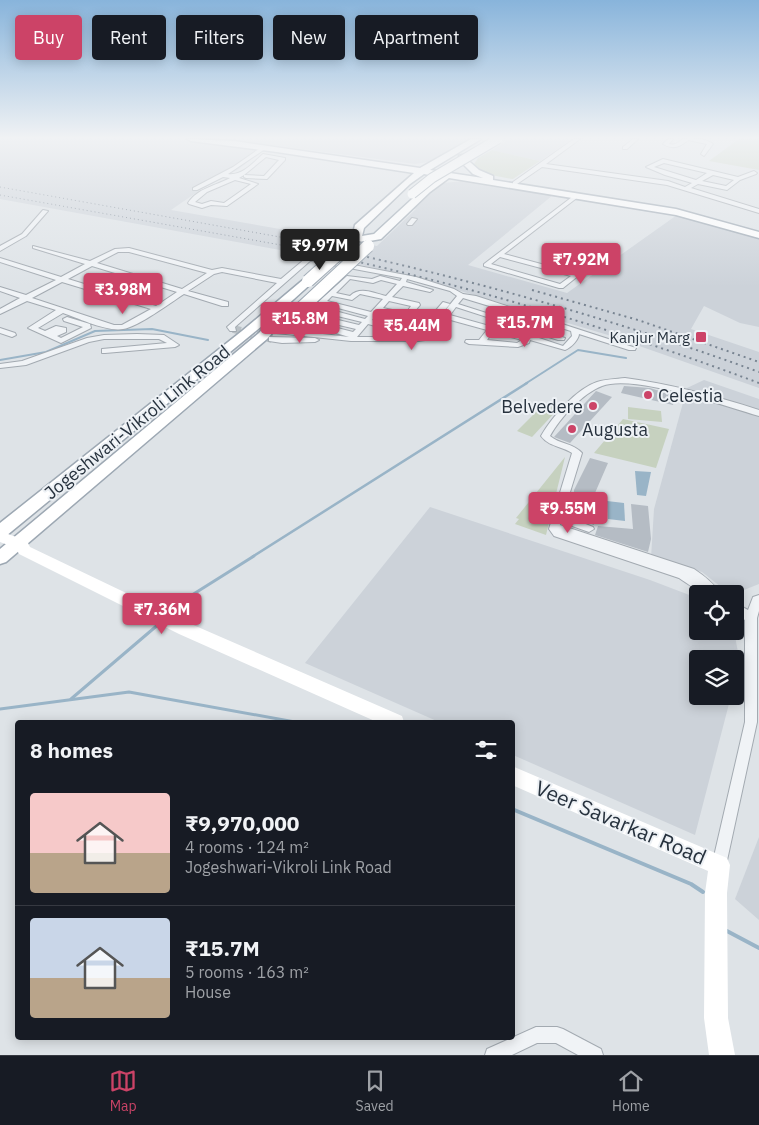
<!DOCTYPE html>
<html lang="en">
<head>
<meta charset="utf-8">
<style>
	body { margin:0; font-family:"IBM Plex Sans",sans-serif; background:#242831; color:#f1f3f6; height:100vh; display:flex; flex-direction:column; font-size:19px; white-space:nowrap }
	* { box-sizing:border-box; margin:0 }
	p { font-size:16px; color:#9ea1a6 }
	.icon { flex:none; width:28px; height:28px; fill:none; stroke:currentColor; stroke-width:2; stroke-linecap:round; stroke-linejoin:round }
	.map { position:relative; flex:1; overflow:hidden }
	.sheet { position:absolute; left:15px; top:720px; width:500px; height:320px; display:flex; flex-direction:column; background:#171b24; border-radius:5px; box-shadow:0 2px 12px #0003 }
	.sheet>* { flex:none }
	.hud { position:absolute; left:15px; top:15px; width:500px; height:45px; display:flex; gap:10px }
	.controls { position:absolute; left:689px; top:585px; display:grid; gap:10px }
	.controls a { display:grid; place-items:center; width:55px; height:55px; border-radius:5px; background:#171b24; box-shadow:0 2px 12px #0003; font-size:25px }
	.price { position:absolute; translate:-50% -42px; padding:0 11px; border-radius:5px; background:#cc4367; color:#fff; font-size:16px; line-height:32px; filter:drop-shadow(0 1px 2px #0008) }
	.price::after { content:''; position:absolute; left:50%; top:30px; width:15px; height:11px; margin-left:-8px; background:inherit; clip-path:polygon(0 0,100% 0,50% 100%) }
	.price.selected { background:#222; color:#fff }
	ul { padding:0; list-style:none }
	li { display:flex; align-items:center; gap:15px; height:125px; padding:0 15px }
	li+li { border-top:1px solid #363941 }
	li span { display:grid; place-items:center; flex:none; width:140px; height:100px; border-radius:5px; color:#555 }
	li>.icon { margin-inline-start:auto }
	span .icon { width:60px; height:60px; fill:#fffc; stroke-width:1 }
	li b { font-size:21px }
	h2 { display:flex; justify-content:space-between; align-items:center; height:60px; padding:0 15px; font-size:21px }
	.pill { padding:0 18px; border-radius:5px; background:#171b24; box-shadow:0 2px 12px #0003; font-size:18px; line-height:45px }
	.pill.selected { background:#cc4367; color:#fff }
	.tabs { display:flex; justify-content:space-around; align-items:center; height:70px; border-top:1px solid #363941; background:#171b24; font-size:14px; color:#9ea1a6 }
	.tabs a { display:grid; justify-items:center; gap:2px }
	.tabs .selected { color:#cc4367 }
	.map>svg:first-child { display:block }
	.built { fill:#ccd2d9 }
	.green { fill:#c6d1bf }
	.water { fill:#99b4c7 }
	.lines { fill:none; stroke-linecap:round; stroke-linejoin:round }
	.stream-far3 { stroke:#99b4c7; stroke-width:2 }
	.stream-far2 { stroke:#99b4c7; stroke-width:2.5 }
	.stream-far1 { stroke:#99b4c7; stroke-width:3 }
	.stream { stroke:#99b4c7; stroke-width:4 }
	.building { fill:#b5bcc4 }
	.street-tunnel { stroke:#b9c0c5; stroke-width:8; stroke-dasharray:8 4; stroke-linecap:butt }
	.street-casing { stroke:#a3aab1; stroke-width:2 }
	.primary-casing { stroke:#9da8b3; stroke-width:3 }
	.street { fill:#f0f3f6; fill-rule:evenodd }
	.secondary { fill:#fff; fill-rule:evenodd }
	.primary { fill:#fff; fill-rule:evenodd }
	.rail-far1 { stroke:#788491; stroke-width:1; stroke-dasharray:1 3; stroke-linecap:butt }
	.rail { stroke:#788491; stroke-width:2; stroke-dasharray:2 4; stroke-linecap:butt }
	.primary-bridge-far1-casing { stroke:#9da8b3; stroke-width:11; stroke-linecap:butt }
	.primary-bridge-casing { stroke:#9da8b3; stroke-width:14; stroke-linecap:butt }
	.primary-bridge-far1 { stroke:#fff; stroke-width:9 }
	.primary-bridge { stroke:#fff; stroke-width:12 }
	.poi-dot { fill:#cc4367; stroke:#edf1f5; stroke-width:2 }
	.labels { text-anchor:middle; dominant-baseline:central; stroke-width:4; stroke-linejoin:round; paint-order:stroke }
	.far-poi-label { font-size:15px; fill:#27323e; stroke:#edf1f5; text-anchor:end }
	.poi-label { font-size:18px; fill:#27323e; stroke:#edf1f5; text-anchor:start }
	.street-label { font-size:18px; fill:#27323e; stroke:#edf1f5 }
	.near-street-label { font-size:21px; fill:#27323e; stroke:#edf1f5 }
</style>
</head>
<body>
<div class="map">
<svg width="759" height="1055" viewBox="0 0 759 1055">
	<rect width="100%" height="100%" fill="#dee3e7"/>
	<g class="built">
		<path d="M 0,139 L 180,139 L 263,150 L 239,169 L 200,190 L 171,210 L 377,246 L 416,209 L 412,208 L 433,188 L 443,183 L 464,181 L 553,195 L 468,265 L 567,293 L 677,215 L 728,227 L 759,238 L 759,327 L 740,323 L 704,306 L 691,329 L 759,352 L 759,388 L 608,335 L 417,278 L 357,264 L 0,199 Z"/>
		<path d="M 228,139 L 471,139 L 435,161 L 415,164 Z"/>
		<path d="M 510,139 L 572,139 L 540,161 L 492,150 Z"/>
		<path d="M 704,380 L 759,399 L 759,584 L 734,594 L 730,594 L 702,572 L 651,558 L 654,509 L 687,388 Z"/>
		<path d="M 430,507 L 650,580 L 692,596 L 697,599 L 698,631 L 734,631 L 740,663 L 735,683 L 735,659 L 698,659 L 698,696 L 731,696 L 695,835 L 513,755 L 512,722 L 439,722 L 305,663 Z"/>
		<path d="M 759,837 L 759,920 L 735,899 Z"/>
	</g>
	<g class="green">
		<path d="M 739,139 L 759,139 L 759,170 L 709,161 Z"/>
		<path d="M 492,150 L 540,161 L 513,179 C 501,177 481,175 474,164 L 478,158 Z"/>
		<path d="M 545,403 L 559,408 L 532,437 L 517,431 Z"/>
		<path d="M 628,407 L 661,411 L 662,422 L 628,419 Z"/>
		<path d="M 623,419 L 669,429 L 656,468 L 594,453 Z"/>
		<path d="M 565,457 L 546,535 L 515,524 L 519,519 L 516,518 Z"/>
	</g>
	<g class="water">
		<path d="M 635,471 L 651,472 L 646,496 L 637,495 Z"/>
		<path d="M 607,501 L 624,503 L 625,521 L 608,519 Z"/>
	</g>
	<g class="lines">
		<g class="stream-far3">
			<path d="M 0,360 L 46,352 L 95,331 L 152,329 L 208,340"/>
			<path d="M 525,384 L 578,350 L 626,358"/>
		</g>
		<path class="stream-far2" d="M 252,557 L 527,383"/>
		<g class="stream-far1">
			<path d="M 167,616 L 184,600 L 254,556"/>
			<path d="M 71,699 L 160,623"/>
			<path d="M 0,709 L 129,692 L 295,722"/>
		</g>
		<g class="stream">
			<path d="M 512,809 L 691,884 L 703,892"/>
			<path d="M 725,930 L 759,948"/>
		</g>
	</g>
	<g class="building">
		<path d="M 624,386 L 650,388 L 675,396 L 673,405 L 621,393 Z"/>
		<path d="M 596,391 L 612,397 L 570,443 L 554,437 Z"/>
		<path d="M 590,458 L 608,463 L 595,493 L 594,525 L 574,517 L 574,490 Z"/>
		<path d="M 631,504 L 648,506 L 651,539 L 648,552 L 595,535 L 598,526 L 633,529 Z"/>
	</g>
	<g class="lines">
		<path class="street-tunnel" d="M 233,329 L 272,339"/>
		<g class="street-casing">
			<g id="street">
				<path d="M 574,139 L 580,139 L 546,164 L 668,181 L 685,187 L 692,183 L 665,175 L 646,167 L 663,159 L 738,177 L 754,171 L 757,173 L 756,174 L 740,180 L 727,190 L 698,184 L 691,188 L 759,209 L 759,213 L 667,185 L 542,167 L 517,184 L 513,184 L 513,182 ZM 664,163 L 707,173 L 696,180 L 654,167 ZM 713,175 L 734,180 L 726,186 L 702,181 Z"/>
				<path d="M 633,139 L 638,139 L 627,149 L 623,149 L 623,147 Z"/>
				<path d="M 668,139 L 673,139 L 669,144 C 677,146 678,141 684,139 C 692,137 707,139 713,144 L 704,156 L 701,154 L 707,144 L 688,140 C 680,147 673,150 663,144 Z"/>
				<path d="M 263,146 L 265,149 L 228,174 C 242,176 253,163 263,154 L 285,158 L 285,160 L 267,179 L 246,178 L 244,177 L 244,175 L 239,178 L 258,184 L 227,206 L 211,205 L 202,208 L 189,204 L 188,203 C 198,188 215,186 230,178 L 223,177 L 197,190 L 193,190 L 193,188 L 233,167 ZM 266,157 L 279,160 L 264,176 L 244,175 ZM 235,180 L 251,184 L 224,203 L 211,201 L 202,204 L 195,202 L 207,192 Z"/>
				<path d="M 576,194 L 578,195 L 578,197 L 504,254 L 578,274 L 578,276 L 563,288 L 559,288 L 484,266 L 484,264 ZM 500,257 L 571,276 L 560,284 L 491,264 Z"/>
				<path d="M 43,210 L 48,211 L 26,236 L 0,251 L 0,246 L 22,234 Z"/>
				<path d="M 412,218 L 417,219 L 412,225 L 408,225 L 407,224 Z"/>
				<path d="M 33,246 L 90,261 L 115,249 L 129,248 L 212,270 L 222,268 L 281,279 L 306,258 L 312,257 L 416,277 L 454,289 L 463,294 L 476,296 L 636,348 L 635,350 L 629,350 L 579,334 C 579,339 571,348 565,350 L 530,340 L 529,343 L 518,347 L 469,344 L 465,342 L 466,340 L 479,340 L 487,330 L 447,319 L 431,339 L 419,341 L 351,341 L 267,332 L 267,328 L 270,328 L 349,337 L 297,321 L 347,276 L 372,279 L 380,276 L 400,281 L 402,278 L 312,261 L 310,261 L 235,327 L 236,331 L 230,331 L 227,327 L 277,283 L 222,272 L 214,274 L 188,291 L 228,302 L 228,306 L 222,306 L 184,294 C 170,303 138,327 123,329 C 107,332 78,318 63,313 L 38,328 L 45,331 L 56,326 L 66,328 L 66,332 L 57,336 L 61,338 L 83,327 L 64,321 L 63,319 L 67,317 L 90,324 L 91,328 L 61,343 L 28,328 L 56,310 L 27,301 L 0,314 L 0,309 L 20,298 L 0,291 L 0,287 L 26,295 L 56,280 L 0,262 L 0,258 L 61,277 L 85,264 L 33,248 ZM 118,252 L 129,252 L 207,273 L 182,289 L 97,263 ZM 92,266 L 177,292 L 156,306 L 68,279 ZM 350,279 L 373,283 L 381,280 L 397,284 L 386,296 C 373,293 360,286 350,296 L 336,293 ZM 407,279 L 450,291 L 457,296 L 425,335 L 422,336 L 450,304 L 443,302 L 431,316 L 414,312 L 420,305 L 419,303 L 392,297 L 403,286 L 430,292 L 433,290 L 406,282 ZM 62,282 L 151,309 L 122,325 L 114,325 L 32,298 ZM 360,294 L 383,299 L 371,312 L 327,301 L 332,296 L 352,300 ZM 463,298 L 571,331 L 572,336 L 563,346 L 524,333 L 518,334 L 450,315 L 456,307 L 558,340 L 564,340 L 565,338 L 458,304 ZM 389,301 L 411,306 L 406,313 L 383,308 ZM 323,304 L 368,316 L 365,319 L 320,307 ZM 317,311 L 362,322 L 359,325 L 313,314 ZM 380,312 L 416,320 L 420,318 L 428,320 L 424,325 L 378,314 ZM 374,317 L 420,329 L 417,332 L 372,320 ZM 309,318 L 356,329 L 353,332 L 306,320 ZM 368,324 L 416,337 L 417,337 L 357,337 ZM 493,332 L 522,340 L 517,343 L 487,340 Z"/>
				<path d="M 0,328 L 15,333 L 16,335 L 12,337 L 0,333 Z"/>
				<path d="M 137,334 L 164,335 L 179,345 L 175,347 L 105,353 L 102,353 L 102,349 L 167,343 L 159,339 L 104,339 L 89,342 L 26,365 L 0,368 L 0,364 L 22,361 L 87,338 L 104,335 Z"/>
				<path d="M 269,337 L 315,338 L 319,340 L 315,342 L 282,343 L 269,341 Z"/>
				<path d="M 625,378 C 670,384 716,396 759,410 L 759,416 C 724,406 634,374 602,386 C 583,393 560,418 550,436 C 559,444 573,443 582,453 L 563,515 L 593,527 L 594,529 L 589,532 L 561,522 L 560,525 L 694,569 C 706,577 713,583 721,594 C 702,594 695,589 679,578 L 554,536 L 549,529 L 572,453 C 562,446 549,447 541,436 C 552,417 576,389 597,382 C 606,379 616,379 625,378 Z"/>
				<path d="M 759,595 L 759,611 L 757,618 L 757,722 L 726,865 L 724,870 L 719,872 L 714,870 L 712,865 L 745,722 L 745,620 L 735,613 L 735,603 L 748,610 L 753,597 Z"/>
				<path d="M 536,1027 L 557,1027 L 563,1029 L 601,1049 L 603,1055 L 578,1055 L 556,1043 L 537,1043 L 512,1055 L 485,1055 L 487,1049 Z"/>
			</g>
		</g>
		<g class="primary-casing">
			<g id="primary">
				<path d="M 187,139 L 234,141 L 420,168 L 471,139 L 481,139 L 430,170 L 483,178 L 473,174 L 459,160 L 459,156 L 462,155 L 479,170 L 493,176 L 493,180 L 676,209 L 759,232 L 759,238 L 676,215 L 449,178 L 430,192 L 381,239 L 364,242 L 353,240 L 352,238 L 355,225 L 414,173 L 277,152 L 191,141 ZM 424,174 L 440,177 L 424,188 L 374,234 L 362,236 L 364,228 L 410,184 Z"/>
				<path d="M 308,278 L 314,281 L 284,308 L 289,308 L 291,311 L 267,339 L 6,562 L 0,564 L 0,549 L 259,333 L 274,316 L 6,536 L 0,538 L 0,523 L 242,331 L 304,279 Z"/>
			</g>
		</g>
		<use href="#street" class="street"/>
		<g class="secondary">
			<path d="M 0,531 L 27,541 L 30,547 L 191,624 L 402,716 L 404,722 L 377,722 L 179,634 L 19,554 L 16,548 L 0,542 Z"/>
			<path d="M 512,766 L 727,858 L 730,865 L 727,893 L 728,1018 L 735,1055 L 709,1055 L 704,1018 L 705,893 L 708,871 L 512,785 Z"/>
		</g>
		<use href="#primary" class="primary"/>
		<g class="rail-far1">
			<path d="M 0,187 L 336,247"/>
			<path d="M 0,195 L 292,247"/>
		</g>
		<g class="rail">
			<path d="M 285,246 C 447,279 604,325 759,383"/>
			<path d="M 329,246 L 339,248"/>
			<path d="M 332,249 C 477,281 619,321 759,372"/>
			<path d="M 532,290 L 638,320 L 759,362"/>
		</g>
		<g class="primary-bridge-far1-casing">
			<g id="primary-bridge-far1">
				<path d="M 412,194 L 432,178 L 498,139"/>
				<path d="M 346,247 L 351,243"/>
				<path d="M 366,247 L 369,245"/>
			</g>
		</g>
		<g class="primary-bridge-casing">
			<g id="primary-bridge">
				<path d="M 308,281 L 347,246"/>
				<path d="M 297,312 L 368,246"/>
			</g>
		</g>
		<use href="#primary-bridge-far1" class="primary-bridge-far1"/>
		<use href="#primary-bridge" class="primary-bridge"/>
	</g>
	<linearGradient id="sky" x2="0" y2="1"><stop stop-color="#88b4db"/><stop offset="0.48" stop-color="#f0f2f4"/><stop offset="1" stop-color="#f0f2f4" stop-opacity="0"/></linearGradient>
	<rect width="759" height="287" fill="url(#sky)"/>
	<g class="poi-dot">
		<rect x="695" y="331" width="12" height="12" rx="2.5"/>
		<circle cx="648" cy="395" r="5"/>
		<circle cx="593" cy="406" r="5"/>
		<circle cx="572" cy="429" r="5"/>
	</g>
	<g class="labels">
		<g class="far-poi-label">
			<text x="690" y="337">Kanjur Marg</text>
		</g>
		<g class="poi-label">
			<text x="658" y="395">Celestia</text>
			<text x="583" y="406" text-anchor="end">Belvedere</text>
			<text x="582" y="429">Augusta</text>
		</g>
		<g class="street-label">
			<text transform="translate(137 422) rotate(-39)">Jogeshwari-Vikroli Link Road</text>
		</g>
		<g class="near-street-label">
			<text transform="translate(621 822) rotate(23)">Veer Savarkar Road</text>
		</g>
	</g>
</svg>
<div class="controls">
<a><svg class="icon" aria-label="locate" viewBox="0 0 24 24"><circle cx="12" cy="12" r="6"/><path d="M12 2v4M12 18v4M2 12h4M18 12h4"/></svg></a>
<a><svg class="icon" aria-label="layers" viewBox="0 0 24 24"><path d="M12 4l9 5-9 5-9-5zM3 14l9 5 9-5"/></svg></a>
</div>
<b class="price selected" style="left:320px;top:271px">₹9.97M</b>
<b class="price" style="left:581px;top:285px">₹7.92M</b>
<b class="price" style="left:123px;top:315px">₹3.98M</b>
<b class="price" style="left:300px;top:344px">₹15.8M</b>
<b class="price" style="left:525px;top:348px">₹15.7M</b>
<b class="price" style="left:412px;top:351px">₹5.44M</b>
<b class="price" style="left:568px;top:534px">₹9.55M</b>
<b class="price" style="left:162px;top:635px">₹7.36M</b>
<div class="hud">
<a class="pill selected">Buy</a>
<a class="pill">Rent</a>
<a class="pill">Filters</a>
<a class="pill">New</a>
<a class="pill">Apartment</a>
</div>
<section class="sheet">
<h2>8 homes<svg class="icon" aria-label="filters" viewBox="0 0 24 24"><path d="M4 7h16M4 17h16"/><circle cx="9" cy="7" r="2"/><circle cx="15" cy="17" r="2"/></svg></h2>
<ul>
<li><span style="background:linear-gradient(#f6c9c9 60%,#b9a48a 0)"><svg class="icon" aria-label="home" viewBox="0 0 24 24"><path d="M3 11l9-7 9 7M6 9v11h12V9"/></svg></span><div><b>₹9,970,000</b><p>4 rooms · 124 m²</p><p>Jogeshwari-Vikroli Link Road</p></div></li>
<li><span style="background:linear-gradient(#c9d6e8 60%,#b9a48a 0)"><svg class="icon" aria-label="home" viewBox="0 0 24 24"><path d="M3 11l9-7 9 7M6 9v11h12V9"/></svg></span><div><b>₹15.7M</b><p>5 rooms · 163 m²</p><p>House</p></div></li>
</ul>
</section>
</div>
<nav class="tabs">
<a class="selected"><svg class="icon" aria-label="map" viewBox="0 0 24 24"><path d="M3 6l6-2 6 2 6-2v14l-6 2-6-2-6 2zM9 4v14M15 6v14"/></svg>Map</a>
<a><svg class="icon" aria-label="saved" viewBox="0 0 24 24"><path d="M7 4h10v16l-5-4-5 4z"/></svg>Saved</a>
<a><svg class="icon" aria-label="home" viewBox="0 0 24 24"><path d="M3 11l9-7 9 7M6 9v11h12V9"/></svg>Home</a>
</nav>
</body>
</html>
